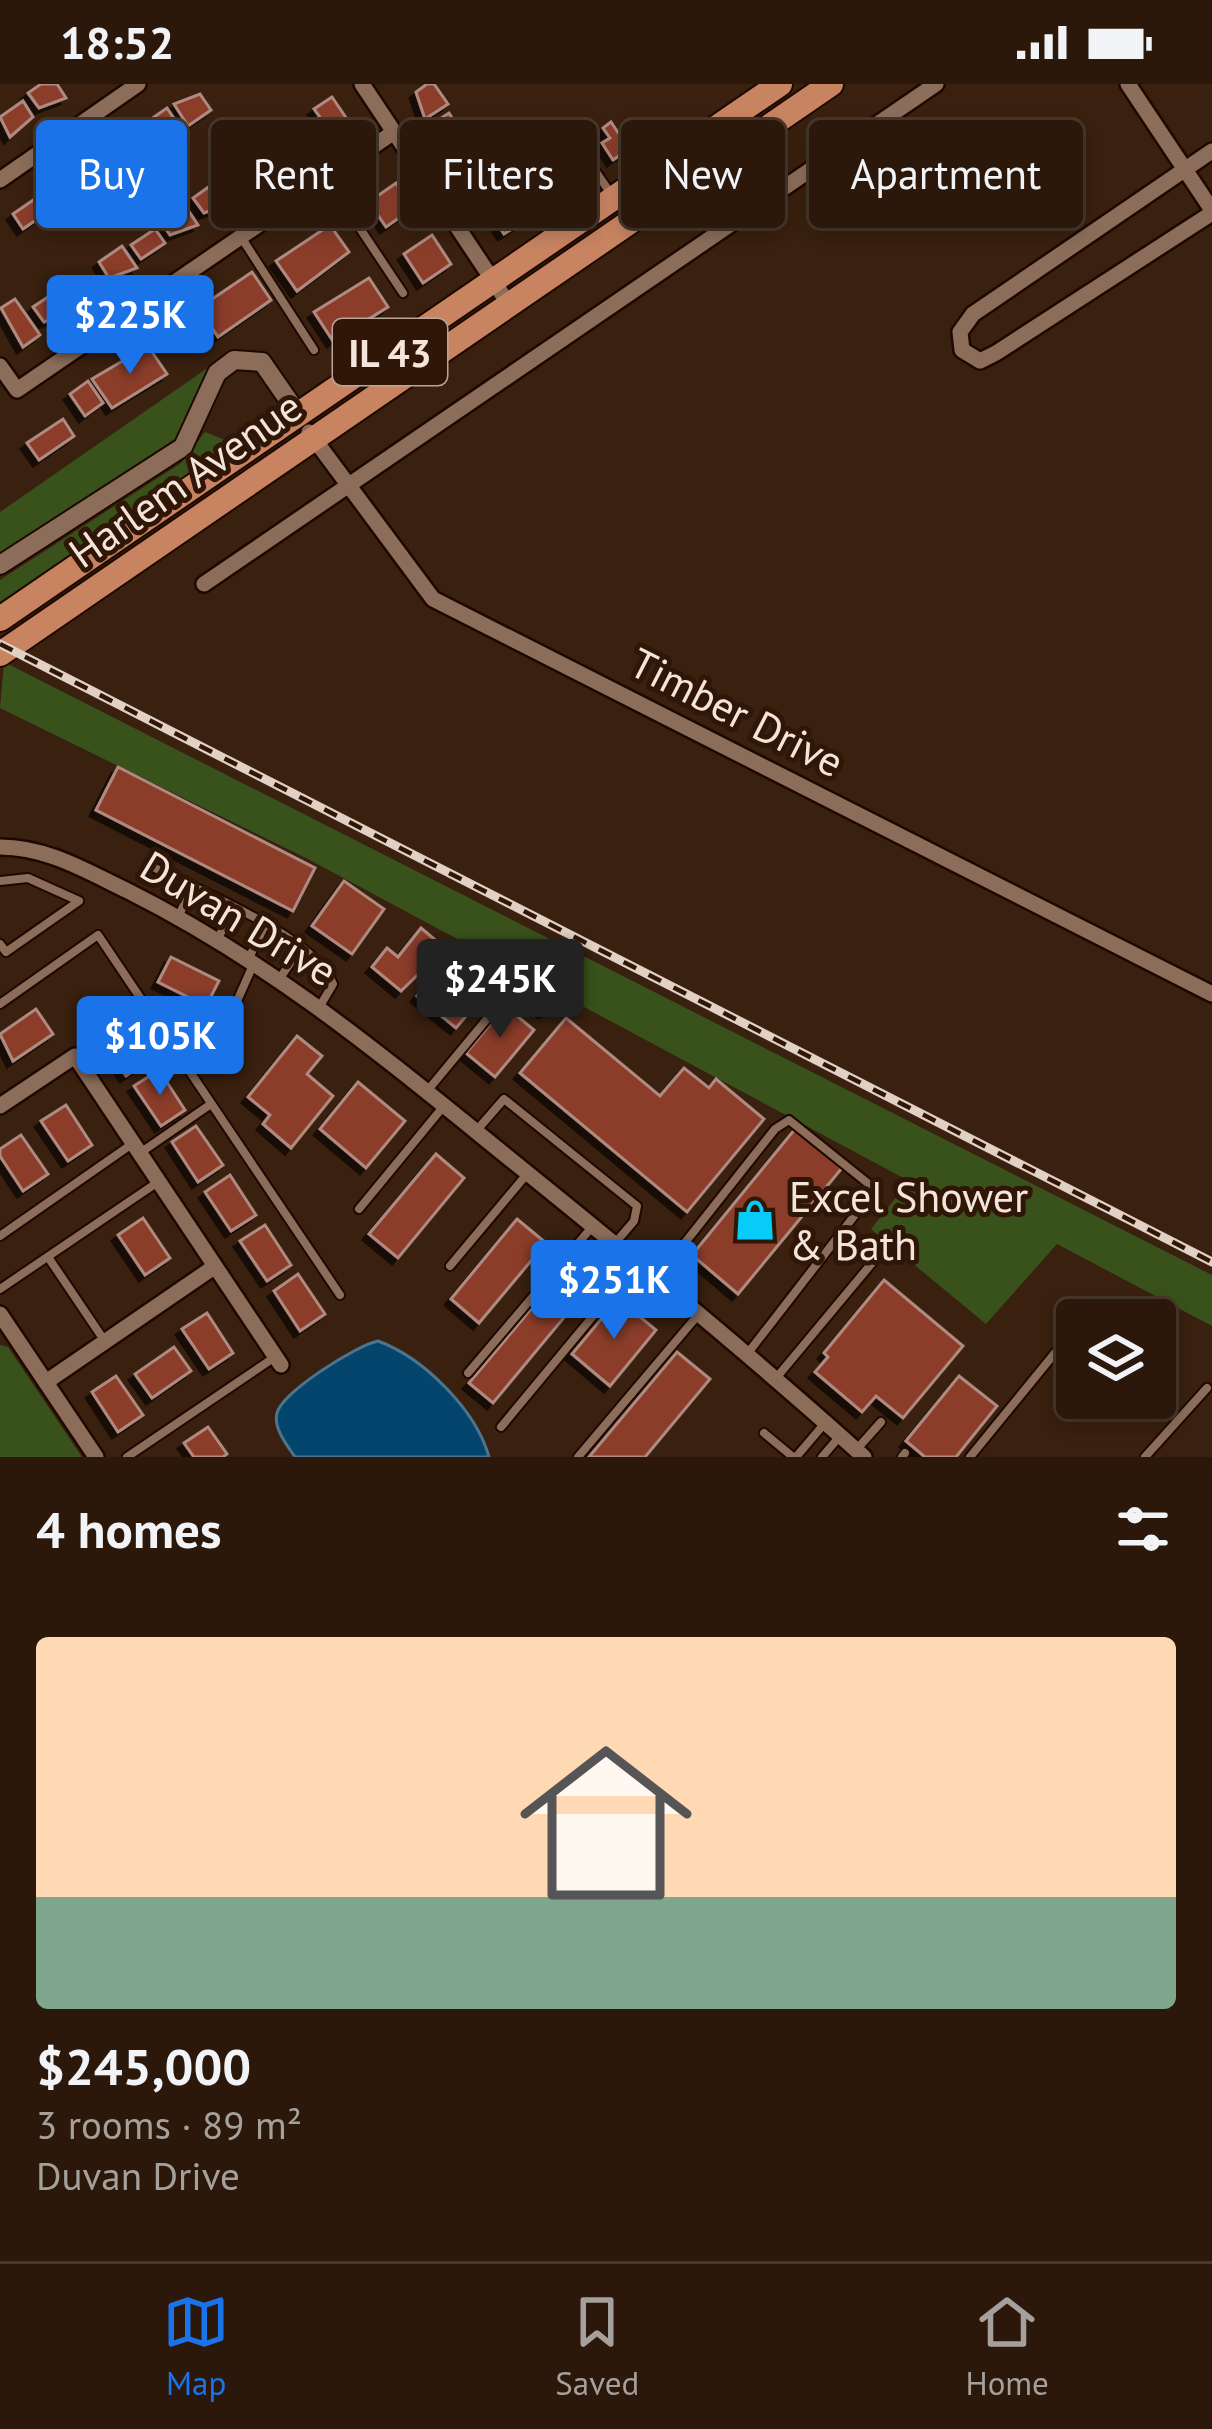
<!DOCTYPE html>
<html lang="en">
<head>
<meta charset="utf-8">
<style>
	body { margin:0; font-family:"PT Sans",sans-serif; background:#332114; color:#f1f3f6; height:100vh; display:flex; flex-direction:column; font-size:45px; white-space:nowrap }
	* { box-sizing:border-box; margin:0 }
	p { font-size:39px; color:#a6a09d }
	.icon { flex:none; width:66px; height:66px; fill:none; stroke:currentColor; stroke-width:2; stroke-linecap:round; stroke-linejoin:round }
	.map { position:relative; height:1373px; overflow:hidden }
	.panel { display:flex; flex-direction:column; background:#2b180b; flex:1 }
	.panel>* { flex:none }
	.hud { position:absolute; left:36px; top:36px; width:1140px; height:108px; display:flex; gap:24px }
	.buttons { position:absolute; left:1056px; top:1215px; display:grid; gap:24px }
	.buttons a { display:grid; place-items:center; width:120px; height:120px; border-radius:12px; background:#2b180b; box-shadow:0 6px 18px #0003,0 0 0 3px #47372c; font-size:60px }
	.price { position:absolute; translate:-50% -102px; padding:0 27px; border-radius:12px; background:#1a73e8; color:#fff; font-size:39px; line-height:78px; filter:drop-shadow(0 3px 6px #0008) }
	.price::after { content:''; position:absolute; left:50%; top:72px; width:36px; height:27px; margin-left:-18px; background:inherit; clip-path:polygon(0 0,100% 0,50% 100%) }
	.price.selected { background:#222; color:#fff }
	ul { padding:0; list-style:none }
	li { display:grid; align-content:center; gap:24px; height:636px; padding:0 36px }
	li span { display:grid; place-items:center; height:372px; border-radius:12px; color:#555 }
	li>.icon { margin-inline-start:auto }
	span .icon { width:216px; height:216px; fill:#fffc; stroke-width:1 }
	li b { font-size:51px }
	h2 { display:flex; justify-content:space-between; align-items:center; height:144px; padding:0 36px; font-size:51px }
	.chip { padding:0 42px; border-radius:12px; background:#2b180b; box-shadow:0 6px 18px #0003,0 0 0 3px #47372c; font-size:42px; line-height:108px }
	.chip.selected { background:#1a73e8; color:#fff }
	.status { display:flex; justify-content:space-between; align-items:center; height:84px; padding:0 60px; background:#2b180b; direction:ltr }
	.status svg { height:33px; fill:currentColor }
	.dock { display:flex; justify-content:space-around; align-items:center; height:168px; border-top:3px solid #47372c; background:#2b180b; font-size:33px; color:#a6a09d }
	.dock a { display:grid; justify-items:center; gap:6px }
	.dock .selected { color:#1a73e8 }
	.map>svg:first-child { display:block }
	.green { fill:#39521c }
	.water { fill:#03456d; stroke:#4c758d; stroke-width:3 }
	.building { fill:#8b3c29; stroke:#af8a80; stroke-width:3; filter:url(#shadow) }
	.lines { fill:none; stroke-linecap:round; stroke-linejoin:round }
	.service-casing { stroke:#1f0800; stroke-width:12 }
	.minor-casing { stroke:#1f0800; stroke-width:20 }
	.tertiary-casing { stroke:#1f0800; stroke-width:22 }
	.primary-casing { stroke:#1f0800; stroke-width:28 }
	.service { stroke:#8b6d5a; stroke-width:8 }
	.minor { stroke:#8b6d5a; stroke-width:15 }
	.tertiary { stroke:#8b6d5a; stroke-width:18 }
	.primary { stroke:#c88461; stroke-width:24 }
	.rail-casing { stroke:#e1d0c4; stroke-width:9 }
	.rail { stroke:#2f1606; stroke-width:4.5; stroke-dasharray:14; stroke-linecap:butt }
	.labels { text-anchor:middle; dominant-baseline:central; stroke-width:10; stroke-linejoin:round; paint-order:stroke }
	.shield { fill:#2f1606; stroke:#baa69a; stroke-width:3 }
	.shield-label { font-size:39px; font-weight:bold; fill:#f5e4d9 }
	.street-label { font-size:42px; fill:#f5e4d9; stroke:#2f1606 }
	.poi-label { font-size:42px; fill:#f5e4d9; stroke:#2f1606; text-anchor:start }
</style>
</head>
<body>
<div class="status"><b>18:52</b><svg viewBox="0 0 49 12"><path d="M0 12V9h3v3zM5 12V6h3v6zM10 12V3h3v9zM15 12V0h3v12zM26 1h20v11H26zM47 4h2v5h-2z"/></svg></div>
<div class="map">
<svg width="1212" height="1373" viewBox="0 0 1212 1373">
	<defs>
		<filter id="shadow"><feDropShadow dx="-6" dy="6" stdDeviation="0" flood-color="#0009"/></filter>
	</defs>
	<rect width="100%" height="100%" fill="#39200f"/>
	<g class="green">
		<path d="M 209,283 L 178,353 L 0,471 L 0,428 Z"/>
		<path d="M 205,348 L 240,362 L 0,526 L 0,496 L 181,379 Z"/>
		<path d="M 4,578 L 1212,1191 L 1212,1242 L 1057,1160 L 986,1240 L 871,1145 L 909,1097 L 308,775 L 0,624 Z"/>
		<path d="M 0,1261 L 8,1263 L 82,1373 L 0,1373 Z"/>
	</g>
	<path class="water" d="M 378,1257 C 424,1274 476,1326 489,1373 L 295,1373 C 287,1361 273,1344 277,1329 C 282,1308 357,1261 378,1257 Z"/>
	<g class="building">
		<path d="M 41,0 L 57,0 L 66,14 L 39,24 L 28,9 Z"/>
		<path d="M 427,0 L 434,0 L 448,20 L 425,35 L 416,8 Z"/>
		<path d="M 200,10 L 211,26 L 188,42 L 174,20 Z"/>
		<path d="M 332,13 L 349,38 L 332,50 L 314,25 Z"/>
		<path d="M 23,17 L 33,33 L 10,53 L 0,33 Z"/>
		<path d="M 167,24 L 177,39 L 154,55 L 144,40 Z"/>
		<path d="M 449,29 L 465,55 L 448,66 L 432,40 Z"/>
		<path d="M 611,38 L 629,65 L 613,76 L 602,59 L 610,54 L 603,44 Z"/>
		<path d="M 313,41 L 323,55 L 300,72 L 290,57 Z"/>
		<path d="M 132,49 L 142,63 L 118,80 L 108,65 Z"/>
		<path d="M 283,57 L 292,72 L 269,88 L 259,73 Z"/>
		<path d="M 473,59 L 489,82 L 466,97 L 457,70 Z"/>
		<path d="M 103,73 L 113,88 L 90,104 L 80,90 Z"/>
		<path d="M 245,78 L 259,100 L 232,110 L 221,94 Z"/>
		<path d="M 572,78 L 582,93 L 564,105 L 553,88 Z"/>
		<path d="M 217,97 L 231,119 L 204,129 L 193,114 Z"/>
		<path d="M 70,99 L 81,115 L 58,131 L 44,109 Z"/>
		<path d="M 396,99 L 413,124 L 386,143 L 369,118 Z"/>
		<path d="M 514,104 L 533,131 L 504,150 L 486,123 Z"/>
		<path d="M 36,114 L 46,129 L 23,145 L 13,130 Z"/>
		<path d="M 184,120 L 198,141 L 170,151 L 160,136 Z"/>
		<path d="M 330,141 L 349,168 L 297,207 L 276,177 Z"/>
		<path d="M 155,145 L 165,159 L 141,175 L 131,161 Z"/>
		<path d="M 432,151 L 451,180 L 423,199 L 404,170 Z"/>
		<path d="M 122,162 L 137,184 L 109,194 L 99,178 Z"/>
		<path d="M 252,188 L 271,216 L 218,253 L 199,224 Z"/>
		<path d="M 91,194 L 101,209 L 77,225 L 67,211 Z"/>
		<path d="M 369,194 L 388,223 L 333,257 L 314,228 Z"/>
		<path d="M 57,207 L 72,228 L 44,238 L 33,223 Z"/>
		<path d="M 15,215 L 40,251 L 23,263 L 1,224 Z"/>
		<path d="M 148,262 L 167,290 L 112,324 L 92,295 Z"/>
		<path d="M 88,297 L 103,319 L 85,332 L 70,310 Z"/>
		<path d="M 63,335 L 74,352 L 39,376 L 27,359 Z"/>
		<path d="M 118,683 L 315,784 L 293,827 L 96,726 Z"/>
		<path d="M 344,797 L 384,825 L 352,870 L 312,842 Z"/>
		<path d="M 421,844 L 445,864 L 401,907 L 372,883 L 387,864 L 398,873 Z"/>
		<path d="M 171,873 L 219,897 L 206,922 L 158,898 Z"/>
		<path d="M 444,879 L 483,912 L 456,944 L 417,912 Z"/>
		<path d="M 505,922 L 534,946 L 495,993 L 466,969 Z"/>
		<path d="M 36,925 L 53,950 L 13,977 L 0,950 Z"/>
		<path d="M 566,934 L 660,1012 L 684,984 L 709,1004 L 716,995 L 764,1035 L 687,1128 L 520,989 Z"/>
		<path d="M 125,935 L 151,975 L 126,992 L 100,952 Z"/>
		<path d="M 297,952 L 322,972 L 307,990 L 333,1012 L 291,1064 L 263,1040 L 270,1031 L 248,1013 Z"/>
		<path d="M 159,986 L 185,1026 L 161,1042 L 134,1002 Z"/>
		<path d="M 358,998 L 405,1037 L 366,1084 L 320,1045 Z"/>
		<path d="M 66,1021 L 92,1061 L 68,1077 L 41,1037 Z"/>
		<path d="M 196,1042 L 223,1081 L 198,1098 L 172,1058 Z"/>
		<path d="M 795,1045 L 842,1084 L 738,1210 L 692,1171 Z"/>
		<path d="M 21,1051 L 48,1090 L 23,1107 L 0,1072 L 0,1065 Z"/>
		<path d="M 436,1070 L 464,1094 L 398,1174 L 369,1150 Z"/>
		<path d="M 230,1091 L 256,1131 L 231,1147 L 205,1108 Z"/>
		<path d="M 143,1134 L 170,1174 L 145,1191 L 118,1151 Z"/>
		<path d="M 517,1135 L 546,1159 L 479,1239 L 451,1215 Z"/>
		<path d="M 265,1141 L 291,1181 L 267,1197 L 240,1157 Z"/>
		<path d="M 563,1187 L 586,1207 L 493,1319 L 469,1299 Z"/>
		<path d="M 298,1190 L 325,1230 L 300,1247 L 274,1207 Z"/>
		<path d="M 884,1196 L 963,1262 L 903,1334 L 876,1312 L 862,1328 L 815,1288 L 828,1273 L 824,1269 Z"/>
		<path d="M 618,1215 L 656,1246 L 610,1302 L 572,1270 Z"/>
		<path d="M 207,1229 L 233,1269 L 209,1285 L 182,1245 Z"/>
		<path d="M 174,1263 L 191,1287 L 152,1314 L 135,1290 Z"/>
		<path d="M 677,1268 L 710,1295 L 645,1373 L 589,1373 Z"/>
		<path d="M 116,1292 L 143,1331 L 118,1348 L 92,1308 Z"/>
		<path d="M 959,1292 L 997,1322 L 956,1373 L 925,1373 L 906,1357 Z"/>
		<path d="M 208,1343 L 227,1370 L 223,1373 L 194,1373 L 184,1359 Z"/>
	</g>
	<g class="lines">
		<g class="service-casing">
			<g id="service">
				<path d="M 327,95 L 403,209"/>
				<path d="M 569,136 L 546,92 L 547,71 L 562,60 L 579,63 L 611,110"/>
				<path d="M 241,153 L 314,266"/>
				<path d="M 151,782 C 195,805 316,853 333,900 L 320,922"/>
				<path d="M 0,797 L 28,794 L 79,817 L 6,868 L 0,860"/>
				<path d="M 179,831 L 192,804"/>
				<path d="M 218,854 L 234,825"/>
				<path d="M 249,874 L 265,841"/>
				<path d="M 280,894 L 300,865"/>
				<path d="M 0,920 L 98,851 L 340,1211"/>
				<path d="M 197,934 L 221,953 L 254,879"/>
				<path d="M 428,1006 L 511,906 L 539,929"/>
				<path d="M 477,1046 L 504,1015 L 637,1122 L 634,1137 L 616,1158"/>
				<path d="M 140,1069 L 211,1020"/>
				<path d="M 359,1125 L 443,1023"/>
				<path d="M 0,1152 L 132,1060"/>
				<path d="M 48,1173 L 104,1256"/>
				<path d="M 450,1182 L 527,1090"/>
				<path d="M 657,1194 L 775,1045 L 789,1036 L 875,1105 L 748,1269"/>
				<path d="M 0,1205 L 158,1098"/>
				<path d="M 1082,1236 L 1086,1230"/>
				<path d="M 468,1289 L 592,1143"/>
				<path d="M 777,1293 L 882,1167"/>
				<path d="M 501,1343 L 637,1179"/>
				<path d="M 764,1349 L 793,1373"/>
				<path d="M 857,1365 L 881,1338"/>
				<path d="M 127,1373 L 275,1273"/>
				<path d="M 578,1373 L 698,1231"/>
				<path d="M 796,1373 L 825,1339"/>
				<path d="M 822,1373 L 840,1352"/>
				<path d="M 902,1373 L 905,1369"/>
				<path d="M 970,1373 L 1077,1242"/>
				<path d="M 1145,1373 L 1207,1304"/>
			</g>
		</g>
		<g class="minor-casing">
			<g id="minor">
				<path d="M 362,0 L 510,222"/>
				<path d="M 1128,0 L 1212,126"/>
				<path d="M 1212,67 L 973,230 L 960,248 L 962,266 L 980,277 L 996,269 L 1212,129"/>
				<path d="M 0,96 L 138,0"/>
				<path d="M 0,282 L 17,306 L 394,48"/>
				<path d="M 309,348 L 433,515 L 1212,910"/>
				<path d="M 204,500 L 936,0"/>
				<path d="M 0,763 C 47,763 86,787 128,807 C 277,882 386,975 515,1079 C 634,1175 751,1271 864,1373"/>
				<path d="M 0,1022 L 75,972 L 281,1281"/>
				<path d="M 0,1230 L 96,1373"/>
				<path d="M 46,1298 L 214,1183"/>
			</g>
		</g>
		<g class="tertiary-casing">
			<path id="tertiary" d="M 0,481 L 183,363 L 217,289 L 234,276 L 262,278 L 298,330"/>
		</g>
		<g class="primary-casing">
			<g id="primary">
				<path d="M 0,535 L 780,0"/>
				<path d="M 0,570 L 831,0"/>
			</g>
		</g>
		<use href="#service" class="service"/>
		<use href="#minor" class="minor"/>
		<use href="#tertiary" class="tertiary"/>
		<use href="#primary" class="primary"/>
		<g class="rail-casing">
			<path id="rail" d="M 0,560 L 1212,1178"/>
		</g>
		<use href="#rail" class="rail"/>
	</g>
	<defs>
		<g id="shop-bare" transform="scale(3.24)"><path d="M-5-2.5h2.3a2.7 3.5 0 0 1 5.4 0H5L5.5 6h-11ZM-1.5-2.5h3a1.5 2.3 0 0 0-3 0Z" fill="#07cbf9" stroke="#2f1606" stroke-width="2.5" paint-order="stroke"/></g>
	</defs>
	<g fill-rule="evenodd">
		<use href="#shop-bare" x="755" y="1136"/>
	</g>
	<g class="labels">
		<rect class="shield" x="333" y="235" width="114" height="66" rx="9"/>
		<g class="shield-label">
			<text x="390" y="268">IL 43</text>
		</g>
		<g class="street-label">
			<text transform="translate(185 395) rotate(-35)">Harlem Avenue</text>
			<text transform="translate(737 628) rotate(27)">Timber Drive</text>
			<text transform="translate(239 834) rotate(31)">Duvan Drive</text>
		</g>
		<g class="poi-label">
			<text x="789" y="1112">Excel Shower<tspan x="789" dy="48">&amp; Bath</tspan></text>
		</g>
	</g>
</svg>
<div class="buttons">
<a><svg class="icon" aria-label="layers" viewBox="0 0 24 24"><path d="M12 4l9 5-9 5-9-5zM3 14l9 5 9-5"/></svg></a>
</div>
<b class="price" style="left:130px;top:293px">$225K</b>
<b class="price selected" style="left:500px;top:957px">$245K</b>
<b class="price" style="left:160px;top:1014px">$105K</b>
<b class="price" style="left:614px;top:1258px">$251K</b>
<div class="hud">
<a class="chip selected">Buy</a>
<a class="chip">Rent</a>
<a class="chip">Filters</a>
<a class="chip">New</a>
<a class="chip">Apartment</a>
</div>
</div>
<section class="panel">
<h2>4 homes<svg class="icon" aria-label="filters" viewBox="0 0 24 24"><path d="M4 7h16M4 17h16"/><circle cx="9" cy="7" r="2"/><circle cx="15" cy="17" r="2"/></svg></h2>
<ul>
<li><span style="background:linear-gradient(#ffd9b3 70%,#7fa58c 0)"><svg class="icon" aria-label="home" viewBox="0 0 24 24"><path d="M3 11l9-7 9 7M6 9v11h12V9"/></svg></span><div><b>$245,000</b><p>3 rooms · 89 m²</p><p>Duvan Drive</p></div></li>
</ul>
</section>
<nav class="dock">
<a class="selected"><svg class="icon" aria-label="map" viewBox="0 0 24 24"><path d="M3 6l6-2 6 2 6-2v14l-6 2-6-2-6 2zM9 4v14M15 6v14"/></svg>Map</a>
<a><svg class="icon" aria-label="saved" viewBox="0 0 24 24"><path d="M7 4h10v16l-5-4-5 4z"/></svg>Saved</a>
<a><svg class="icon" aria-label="home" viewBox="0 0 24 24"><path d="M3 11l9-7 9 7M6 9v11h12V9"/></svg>Home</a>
</nav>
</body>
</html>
